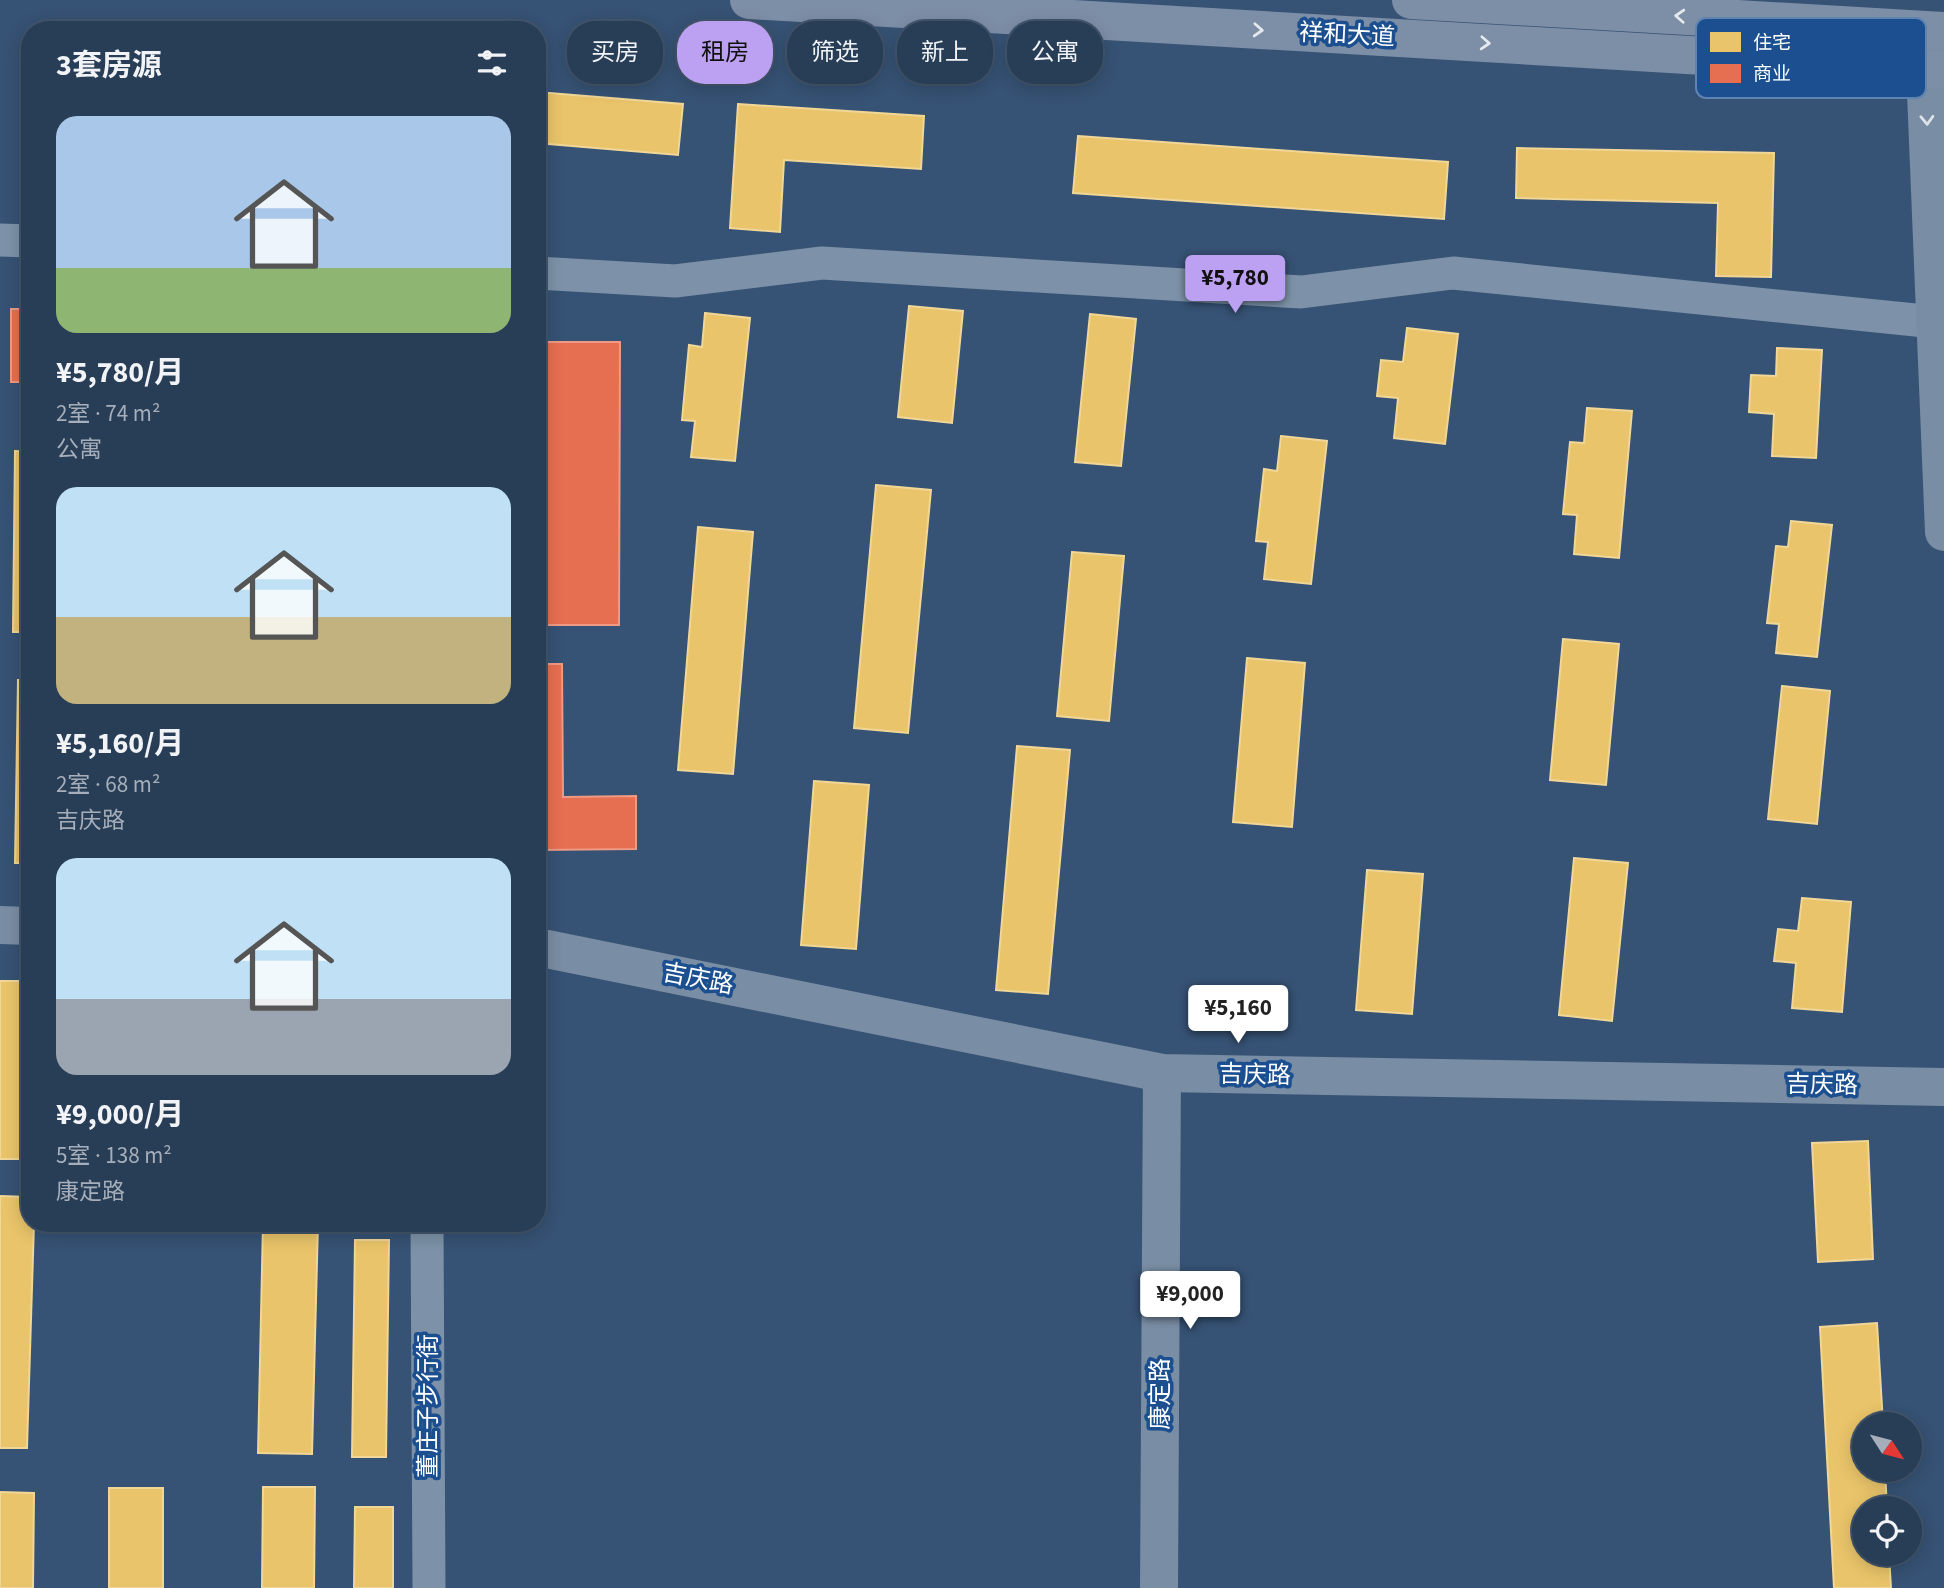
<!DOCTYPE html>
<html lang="zh">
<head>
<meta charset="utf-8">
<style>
	body { margin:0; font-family:"Source Sans 3","Noto Sans SC",sans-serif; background:#30455d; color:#f1f3f6; height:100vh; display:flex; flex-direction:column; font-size:26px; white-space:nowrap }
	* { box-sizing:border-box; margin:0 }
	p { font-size:23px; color:#a5aeba }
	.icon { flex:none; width:38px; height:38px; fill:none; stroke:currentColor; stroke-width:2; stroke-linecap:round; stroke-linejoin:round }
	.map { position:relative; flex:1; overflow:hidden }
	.panel { position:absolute; left:21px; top:21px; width:525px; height:1211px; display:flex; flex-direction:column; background:#283e57; border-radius:28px; box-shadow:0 4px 18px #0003,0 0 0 2px #44576d }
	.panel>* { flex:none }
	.guide { position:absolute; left:567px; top:21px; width:665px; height:63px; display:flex; gap:14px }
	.needle { width:46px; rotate:126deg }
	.fabs { position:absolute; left:1852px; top:1412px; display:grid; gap:14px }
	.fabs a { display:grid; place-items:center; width:70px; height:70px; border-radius:50%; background:#283e57; box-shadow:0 4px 18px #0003,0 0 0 2px #44576d; font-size:35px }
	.price { position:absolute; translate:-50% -60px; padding:0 16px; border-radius:7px; background:#fff; color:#222; font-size:23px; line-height:46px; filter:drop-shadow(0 2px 4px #0008) }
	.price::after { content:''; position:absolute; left:50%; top:42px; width:21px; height:16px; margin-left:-10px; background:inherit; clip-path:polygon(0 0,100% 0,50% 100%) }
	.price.selected { background:#bca0f2; color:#111 }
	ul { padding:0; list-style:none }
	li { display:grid; align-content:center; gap:14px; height:371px; padding:0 35px }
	li span { display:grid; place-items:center; height:217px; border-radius:21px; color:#555 }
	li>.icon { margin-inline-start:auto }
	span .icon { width:126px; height:126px; fill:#fffc; stroke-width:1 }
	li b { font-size:30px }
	h2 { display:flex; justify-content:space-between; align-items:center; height:84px; padding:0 35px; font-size:30px }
	.tag { padding:0 24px; border-radius:28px; background:#283e57; box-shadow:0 4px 18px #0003,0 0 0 2px #44576d; font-size:24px; line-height:63px }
	.tag.selected { background:#bca0f2; color:#111 }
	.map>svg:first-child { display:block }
	.homes { fill:#e9c46a; stroke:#f0d697; stroke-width:2 }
	.shops { fill:#e76f51; stroke:#ee9a85; stroke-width:2 }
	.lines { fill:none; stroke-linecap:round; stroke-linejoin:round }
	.street { stroke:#7d92a8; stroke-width:33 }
	.secondary { stroke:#798da4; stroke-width:38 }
	.primary { stroke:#7d8ea7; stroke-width:38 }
	.oneway { stroke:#e5e8ed }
	.oneway2 { stroke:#dee2e8 }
	.labels { text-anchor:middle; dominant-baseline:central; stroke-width:7; stroke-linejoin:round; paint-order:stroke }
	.street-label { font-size:24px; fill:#fff; stroke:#1b4f8f }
	.key { fill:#1b4f8f; stroke:#5f84b1; stroke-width:2 }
	.key-label { font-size:19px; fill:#fff }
</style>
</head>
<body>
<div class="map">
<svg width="1944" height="1588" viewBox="0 0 1944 1588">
	<rect width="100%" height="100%" fill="#365274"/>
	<g class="homes">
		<path d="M 537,92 L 683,104 L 678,155 L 537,143 Z"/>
		<path d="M 738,104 L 924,116 L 921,169 L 784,160 L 780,232 L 730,228 Z"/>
		<path d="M 1078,136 L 1448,162 L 1444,219 L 1073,193 Z"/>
		<path d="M 1517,148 L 1774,153 L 1771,277 L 1716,276 L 1718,203 L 1516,198 Z"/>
		<path d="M 909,306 L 963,311 L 952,423 L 898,417 Z"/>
		<path d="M 705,313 L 750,318 L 735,461 L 691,457 L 695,421 L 682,420 L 689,345 L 702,347 Z"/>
		<path d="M 1090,314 L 1136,319 L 1121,466 L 1075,462 Z"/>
		<path d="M 1407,328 L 1458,334 L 1445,444 L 1394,438 L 1398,398 L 1377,396 L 1381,360 L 1403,362 Z"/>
		<path d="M 1777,348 L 1822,350 L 1816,458 L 1772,456 L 1774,414 L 1749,412 L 1751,375 L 1776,376 Z"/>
		<path d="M 1587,408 L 1632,411 L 1619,558 L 1574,554 L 1577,515 L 1563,514 L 1570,442 L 1584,443 Z"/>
		<path d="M 1281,436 L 1327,441 L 1311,584 L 1264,579 L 1268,542 L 1256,541 L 1264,469 L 1277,471 Z"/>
		<path d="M 15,451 L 30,452 L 30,632 L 13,632 Z"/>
		<path d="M 876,485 L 931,490 L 908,733 L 854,728 Z"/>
		<path d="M 1791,521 L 1832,525 L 1817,657 L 1776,653 L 1779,624 L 1767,623 L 1776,546 L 1788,547 Z"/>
		<path d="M 698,527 L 753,532 L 733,774 L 678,770 Z"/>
		<path d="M 1072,552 L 1124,556 L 1109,721 L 1057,716 Z"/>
		<path d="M 1563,639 L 1619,644 L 1606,785 L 1550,780 Z"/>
		<path d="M 1247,658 L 1305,663 L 1292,827 L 1233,822 Z"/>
		<path d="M 18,680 L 30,680 L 30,863 L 15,863 Z"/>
		<path d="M 1782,686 L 1830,691 L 1817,824 L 1768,819 Z"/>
		<path d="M 1017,746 L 1070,750 L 1048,994 L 996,990 Z"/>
		<path d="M 814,781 L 869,785 L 856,949 L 801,945 Z"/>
		<path d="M 1574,858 L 1628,863 L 1612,1021 L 1559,1015 Z"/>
		<path d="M 1367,870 L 1423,874 L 1412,1014 L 1356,1010 Z"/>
		<path d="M 1802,898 L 1851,902 L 1842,1012 L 1792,1008 L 1796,963 L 1774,961 L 1778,929 L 1798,931 Z"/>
		<rect x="0" y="981" width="30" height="178"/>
		<path d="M 1868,1141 L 1873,1259 L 1818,1262 L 1812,1143 Z"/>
		<path d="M 0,1196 L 30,1197 L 30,1223 L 34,1223 L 27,1448 L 0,1448 Z"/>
		<path d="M 263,1223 L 318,1223 L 312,1454 L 258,1453 Z"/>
		<path d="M 355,1240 L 389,1240 L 386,1457 L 352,1457 Z"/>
		<path d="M 1877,1323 L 1883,1424 L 1864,1424 L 1864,1470 L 1885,1470 L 1887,1508 L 1864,1508 L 1864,1554 L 1889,1554 L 1891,1588 L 1834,1588 L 1820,1327 Z"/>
		<path d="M 263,1487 L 315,1487 L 314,1588 L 262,1588 Z"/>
		<rect x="109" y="1488" width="54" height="100"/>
		<path d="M 0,1492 L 34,1493 L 33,1588 L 0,1588 Z"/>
		<path d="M 355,1507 L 393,1507 L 393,1588 L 354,1588 Z"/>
	</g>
	<g class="shops">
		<rect x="11" y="309" width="19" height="73"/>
		<path d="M 537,342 L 620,342 L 619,625 L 537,625 Z"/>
		<path d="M 537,664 L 562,664 L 563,797 L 636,796 L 636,849 L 537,850 Z"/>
	</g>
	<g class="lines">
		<g class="street">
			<path d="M 0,240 L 30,241"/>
			<path d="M 537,273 L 675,281 L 822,263 L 1301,292 L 1453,273 L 1935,322"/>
			<path d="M 427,1223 L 429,1588"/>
		</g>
		<g class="secondary">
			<path d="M 1940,40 L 1925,69 L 1944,532"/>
			<path d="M 0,925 L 30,926"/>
			<path d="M 537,947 L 1162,1073 L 1944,1087"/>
			<path d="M 1159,1588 L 1162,1073"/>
		</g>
		<g class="primary">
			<path d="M 749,0 L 1944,70"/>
			<path d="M 1411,0 L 1944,31"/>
		</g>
	</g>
	<defs><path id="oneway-chevron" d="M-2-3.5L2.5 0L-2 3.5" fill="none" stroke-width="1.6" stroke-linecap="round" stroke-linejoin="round" transform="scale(1.75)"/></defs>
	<g class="oneway">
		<use href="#oneway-chevron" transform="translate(1680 16) rotate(-177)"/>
		<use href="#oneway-chevron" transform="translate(1258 30) rotate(3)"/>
		<use href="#oneway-chevron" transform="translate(1485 43) rotate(3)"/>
	</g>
	<use class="oneway2" href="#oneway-chevron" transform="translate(1927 120) rotate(88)"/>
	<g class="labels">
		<g class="street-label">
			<text transform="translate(1347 35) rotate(3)">祥和大道</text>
			<text transform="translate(698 979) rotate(11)">吉庆路</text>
			<text transform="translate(1255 1075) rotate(1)">吉庆路</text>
			<text transform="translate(1822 1085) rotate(1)">吉庆路</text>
			<text transform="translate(1160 1394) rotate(-90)">康定路</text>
			<text transform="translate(428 1406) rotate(-90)">董庄子步行街</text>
		</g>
	</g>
	<rect x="1696" y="18" width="230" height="80" rx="10" class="key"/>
	<rect x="1710" y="32" width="31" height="20" fill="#e9c46a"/>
	<rect x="1710" y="64" width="31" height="19" fill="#e76f51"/>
	<g class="key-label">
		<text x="1753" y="49">住宅</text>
		<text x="1753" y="80">商业</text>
	</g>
</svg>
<div class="fabs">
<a><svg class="needle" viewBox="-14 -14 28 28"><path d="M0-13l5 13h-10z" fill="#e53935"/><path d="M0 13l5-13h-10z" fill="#a5aeba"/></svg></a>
<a><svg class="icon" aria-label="locate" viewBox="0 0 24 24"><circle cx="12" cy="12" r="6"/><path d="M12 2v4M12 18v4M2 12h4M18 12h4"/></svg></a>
</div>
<b class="price selected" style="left:1235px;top:315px">¥5,780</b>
<b class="price" style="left:1238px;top:1045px">¥5,160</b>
<b class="price" style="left:1190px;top:1331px">¥9,000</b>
<div class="guide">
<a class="tag">买房</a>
<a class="tag selected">租房</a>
<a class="tag">筛选</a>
<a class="tag">新上</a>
<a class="tag">公寓</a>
</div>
<section class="panel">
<h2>3套房源<svg class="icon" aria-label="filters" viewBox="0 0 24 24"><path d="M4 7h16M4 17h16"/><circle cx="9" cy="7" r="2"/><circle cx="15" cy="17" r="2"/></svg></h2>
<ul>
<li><span style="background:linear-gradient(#a9c7e8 70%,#8fb573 0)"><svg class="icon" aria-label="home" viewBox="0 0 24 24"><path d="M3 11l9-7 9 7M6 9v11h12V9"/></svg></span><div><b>¥5,780/月</b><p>2室 · 74 m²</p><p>公寓</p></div></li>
<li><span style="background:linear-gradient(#bfe0f5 60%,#c2b280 0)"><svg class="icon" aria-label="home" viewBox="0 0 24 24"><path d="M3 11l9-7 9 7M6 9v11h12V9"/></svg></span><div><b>¥5,160/月</b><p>2室 · 68 m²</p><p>吉庆路</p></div></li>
<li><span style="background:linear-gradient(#bfe0f5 65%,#9aa5b1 0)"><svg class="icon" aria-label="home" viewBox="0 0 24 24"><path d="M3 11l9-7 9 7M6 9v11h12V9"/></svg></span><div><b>¥9,000/月</b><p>5室 · 138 m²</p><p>康定路</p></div></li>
</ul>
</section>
</div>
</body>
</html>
